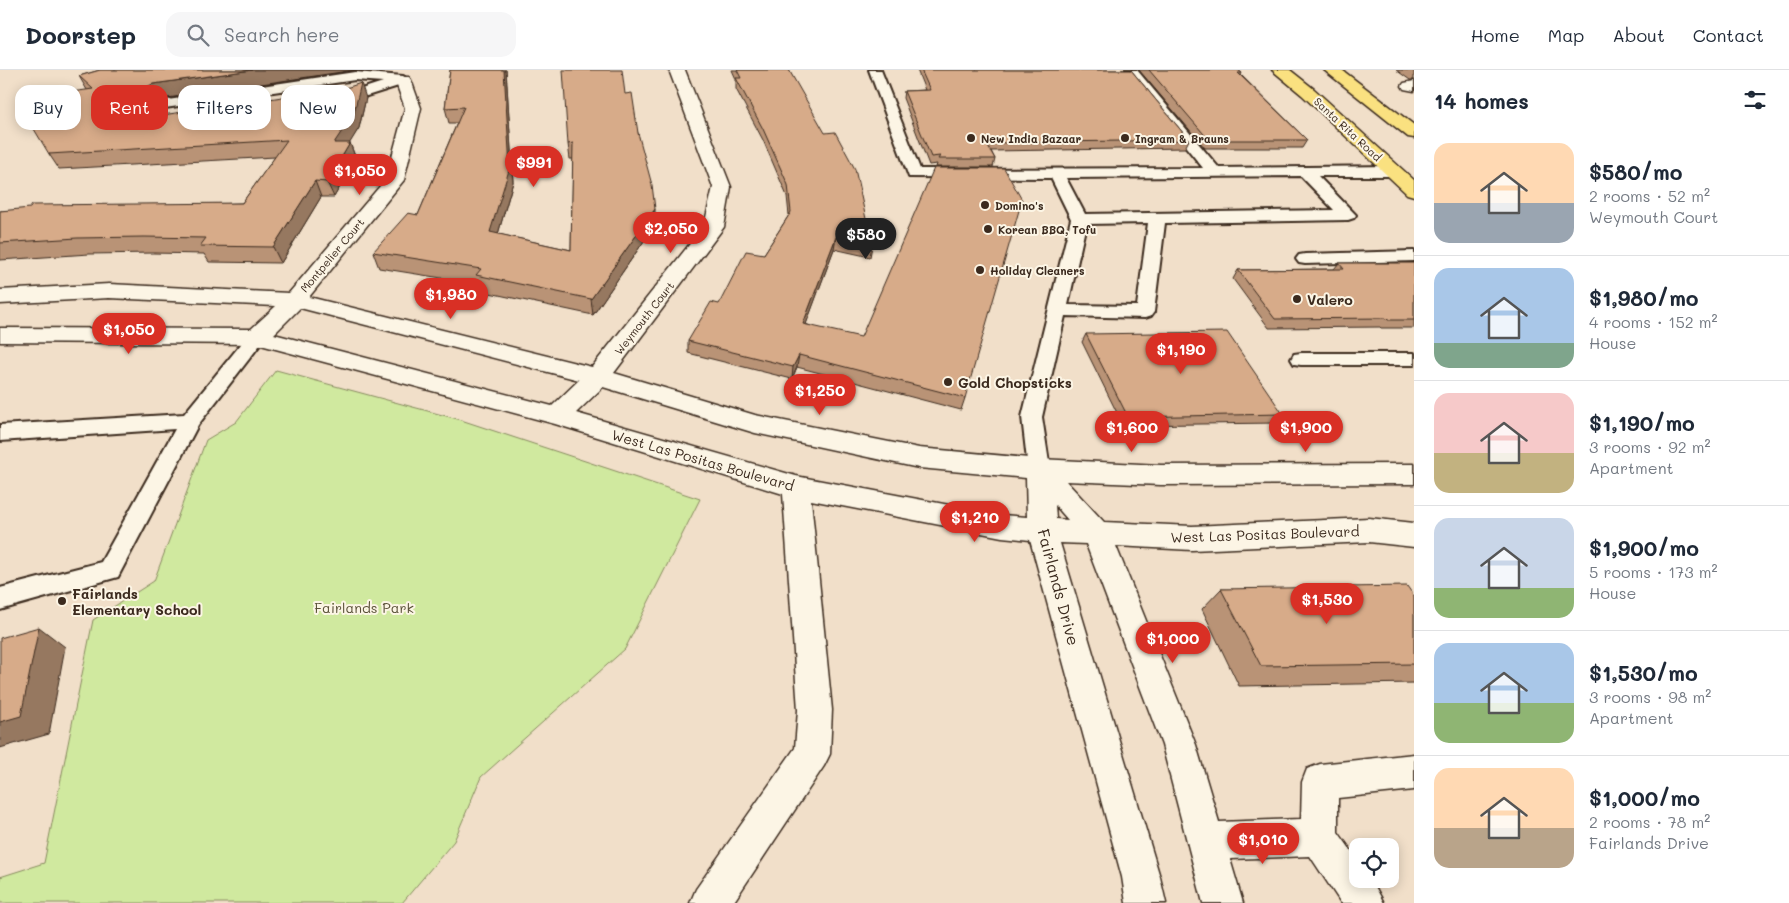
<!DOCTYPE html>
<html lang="en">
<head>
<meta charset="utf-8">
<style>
	body { margin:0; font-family:Mali,sans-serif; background:#f6f6f7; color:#1f2937; height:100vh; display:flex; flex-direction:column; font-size:19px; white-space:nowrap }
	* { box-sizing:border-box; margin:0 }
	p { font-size:16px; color:#747a83 }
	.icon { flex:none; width:28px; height:28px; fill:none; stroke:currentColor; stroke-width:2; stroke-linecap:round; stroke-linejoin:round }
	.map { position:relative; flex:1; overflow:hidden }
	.panel { display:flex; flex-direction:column; background:#fff; width:375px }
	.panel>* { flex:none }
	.banner { position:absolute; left:15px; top:15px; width:475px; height:45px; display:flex; gap:10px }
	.buttons { position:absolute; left:1349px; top:768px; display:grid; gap:10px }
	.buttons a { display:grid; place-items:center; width:50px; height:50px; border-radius:10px; background:#fff; box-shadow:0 2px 12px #0003; font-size:25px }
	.price { position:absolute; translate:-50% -42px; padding:0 11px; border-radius:18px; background:#d93025; color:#fff; font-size:16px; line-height:32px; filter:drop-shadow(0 1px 2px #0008) }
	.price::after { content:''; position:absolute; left:50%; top:30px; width:15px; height:11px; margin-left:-8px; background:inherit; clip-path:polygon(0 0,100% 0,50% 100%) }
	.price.active { background:#222; color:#fff }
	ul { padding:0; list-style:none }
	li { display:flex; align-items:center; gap:15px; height:125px; padding:0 20px }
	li+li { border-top:1px solid #e0e1e3 }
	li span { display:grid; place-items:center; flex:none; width:140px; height:100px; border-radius:15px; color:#555 }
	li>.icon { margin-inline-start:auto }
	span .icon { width:60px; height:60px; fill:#fffc; stroke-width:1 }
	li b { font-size:21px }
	h2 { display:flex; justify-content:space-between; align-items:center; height:60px; padding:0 20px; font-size:21px }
	.tag { padding:0 18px; border-radius:15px; background:#fff; box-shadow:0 2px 12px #0003; font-size:18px; line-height:45px }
	.tag.active { background:#d93025; color:#fff }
	header { display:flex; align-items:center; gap:30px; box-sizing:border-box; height:70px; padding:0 25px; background:#fff; border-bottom:1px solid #e0e1e3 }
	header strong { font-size:24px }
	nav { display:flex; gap:28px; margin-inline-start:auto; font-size:18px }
	.search { width:350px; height:45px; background:#f6f6f7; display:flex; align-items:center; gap:12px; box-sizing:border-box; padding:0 18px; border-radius:15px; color:#747a83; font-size:19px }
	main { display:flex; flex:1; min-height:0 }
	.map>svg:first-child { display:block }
	.green { fill:#d0e99f; stroke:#868a5e }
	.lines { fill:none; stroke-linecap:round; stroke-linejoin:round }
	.lane-casing { stroke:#3b2a1e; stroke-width:4 }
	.street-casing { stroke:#3b2a1e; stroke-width:3 }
	.primary-casing { stroke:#3b2a1e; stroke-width:3 }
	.lane { fill:#fcf5e5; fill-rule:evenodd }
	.street { fill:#fcf5e5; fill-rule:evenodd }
	.primary { fill:#fae180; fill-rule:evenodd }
	.wall { fill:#b99376; stroke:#3b2a1e }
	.shaded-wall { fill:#967860; stroke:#3b2a1e }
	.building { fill:#d7ab89; stroke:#3b2a1e }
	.poi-dot { fill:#3b2a1e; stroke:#fcf5e5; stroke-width:2 }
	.labels { text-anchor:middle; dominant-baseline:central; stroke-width:4; stroke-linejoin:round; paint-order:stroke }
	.far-street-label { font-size:11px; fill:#3b2a1e; stroke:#fcf5e5 }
	.far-poi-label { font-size:11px; font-weight:bold; fill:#3b2a1e; stroke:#fcf5e5; text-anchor:start }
	.poi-label { font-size:14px; font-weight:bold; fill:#3b2a1e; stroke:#fcf5e5; text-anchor:start }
	.street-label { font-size:14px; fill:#3b2a1e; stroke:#fcf5e5 }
	.park-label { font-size:14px; fill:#595038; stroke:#fcf5e5 }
	.near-street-label { font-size:16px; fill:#3b2a1e; stroke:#fcf5e5 }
</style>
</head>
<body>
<header>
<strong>Doorstep</strong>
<div class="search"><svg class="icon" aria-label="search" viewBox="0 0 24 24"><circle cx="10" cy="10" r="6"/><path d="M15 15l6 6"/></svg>Search here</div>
<nav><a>Home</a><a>Map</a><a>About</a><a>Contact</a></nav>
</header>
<main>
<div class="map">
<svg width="1414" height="833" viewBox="0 0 1414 833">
	<rect width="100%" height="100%" fill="#f1dfc9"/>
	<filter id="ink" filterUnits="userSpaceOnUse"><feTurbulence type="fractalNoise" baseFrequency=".02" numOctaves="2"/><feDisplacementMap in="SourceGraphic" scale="10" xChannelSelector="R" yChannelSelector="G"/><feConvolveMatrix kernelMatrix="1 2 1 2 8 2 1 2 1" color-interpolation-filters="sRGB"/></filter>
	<g filter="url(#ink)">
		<path class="green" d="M 276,300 L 461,350 L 700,429 L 625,579 L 481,707 L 454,771 L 402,833 L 0,833 L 0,807 L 44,793 L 93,550 L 154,511 L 206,370 L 236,352 Z"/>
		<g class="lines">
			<g class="lane-casing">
				<g id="lane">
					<path d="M 869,0 L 881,0 L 920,99 L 1203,98 L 1124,0 L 1137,0 L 1219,98 L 1393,96 L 1398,98 L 1401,101 L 1398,104 L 1393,106 L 1318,106 L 1356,145 L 1354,148 L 1348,150 L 1165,153 L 1154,242 L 1151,246 L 1145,248 L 1065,246 L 1042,347 L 1050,399 L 1047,405 L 1039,407 L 1031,405 L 1028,399 L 1022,347 L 1071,149 L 1051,108 L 909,107 ZM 1301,106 L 1334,140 L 1085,144 L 1066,108 ZM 1148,153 L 1137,236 L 1068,235 L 1086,154 Z"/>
					<path d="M 355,2 L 403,6 L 409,10 L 408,13 L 354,30 L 157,60 L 141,58 L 135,50 L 142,40 L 161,31 ZM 355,10 L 383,12 L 352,22 L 157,52 L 149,50 L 152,46 L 165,38 Z"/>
					<path d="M 1414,181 L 1414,191 L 1305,194 L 1299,193 L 1296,189 L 1299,185 L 1305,184 Z"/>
					<path d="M 257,261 L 264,263 L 266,267 L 198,355 L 118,507 L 0,540 L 0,518 L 101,492 L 175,359 L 0,371 L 0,355 L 184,344 L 250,263 Z"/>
					<path d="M 1301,283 L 1414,283 L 1414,295 L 1301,295 L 1294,294 L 1291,289 L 1294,284 Z"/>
				</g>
			</g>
			<g class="street-casing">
				<g id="street">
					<path d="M 669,0 L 685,0 L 731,117 L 724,157 L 614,303 L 755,345 L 919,378 L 1039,389 L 1161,395 L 1414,394 L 1414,414 L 1161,415 L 1066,411 L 1104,452 L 1192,456 L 1369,448 L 1414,453 L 1414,477 L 1369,472 L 1192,480 L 1116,476 L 1196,675 L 1219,752 L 1301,749 L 1302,712 L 1307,699 L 1320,694 L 1414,684 L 1414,720 L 1338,728 L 1338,762 L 1358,790 L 1358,809 L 1371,809 L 1384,833 L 1341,833 L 1310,786 L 1230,789 L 1243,833 L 1203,833 L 1162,675 L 1086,474 L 1060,473 L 1160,807 L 1166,833 L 1126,833 L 1122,807 L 1030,470 L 1002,467 L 811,430 L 832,640 L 830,684 L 824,696 L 733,833 L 690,833 L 696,819 L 795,678 L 798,640 L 783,424 L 555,354 L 257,274 L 0,272 L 0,258 L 251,259 L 276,236 L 109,228 L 0,234 L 0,220 L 109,214 L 289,223 L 386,109 L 405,38 L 395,10 L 397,7 L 409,7 L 411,10 L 421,38 L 404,110 L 309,227 L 592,297 L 704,156 L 713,117 ZM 300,238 L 579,310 L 552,336 L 274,264 ZM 603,317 L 755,363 L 919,398 L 1026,408 L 1027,447 L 1002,445 L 796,406 L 576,343 ZM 1055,435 L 1068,450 L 1056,449 Z"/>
					<path d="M 1414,11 L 1414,21 L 1404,19 L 1402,16 L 1404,13 Z"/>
				</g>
			</g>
			<g class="primary-casing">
				<g id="primary">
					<path d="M 1272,0 L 1290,0 L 1314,19 L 1414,110 L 1414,126 L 1407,124 L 1302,25 Z"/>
					<path d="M 1324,0 L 1342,0 L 1414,55 L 1414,68 L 1408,67 Z"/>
				</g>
			</g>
			<use href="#lane" class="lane"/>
			<use href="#street" class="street"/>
			<use href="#primary" class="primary"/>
		</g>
		<g class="wall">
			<path d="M 100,0 L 373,0 L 373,2 L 355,0 L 161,29 L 141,38 L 136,45 L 149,47 L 366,28 L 359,58 L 349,73 L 350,73 L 356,89 L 334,127 L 321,127 L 281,193 L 209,192 L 204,184 L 153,183 L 89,184 L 0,190 L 0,141 L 242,133 L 275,87 L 59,99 L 49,84 L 87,20 L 79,6 Z"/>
			<path d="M 450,0 L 506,0 L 513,112 L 498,164 L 571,180 L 573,89 L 570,89 L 568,74 L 625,24 L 638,63 L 655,155 L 593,245 L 480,221 L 479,214 L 379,198 L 373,182 L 418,145 L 457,53 L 449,53 L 445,38 Z"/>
			<path d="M 732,0 L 789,0 L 872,176 L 870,187 L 834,179 L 806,254 L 965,328 L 961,340 L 797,297 L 792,309 L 688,283 L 688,271 L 764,184 L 789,145 L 787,126 L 763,70 L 736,19 L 736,9 Z"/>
			<path d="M 917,0 L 1131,0 L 1189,70 L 1185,78 L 991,81 L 995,89 L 993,97 L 936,97 L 937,94 L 929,95 L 903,28 L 904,21 L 925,20 Z"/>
			<path d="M 1139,0 L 1238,0 L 1242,3 L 1241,5 L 1307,70 L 1302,78 L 1205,78 Z"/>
			<path d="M 1396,0 L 1414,0 L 1414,10 L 1410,10 Z"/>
			<path d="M 1339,193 L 1414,193 L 1414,258 L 1381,258 L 1380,257 L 1269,258 L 1233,209 L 1238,200 L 1334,199 Z"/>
			<path d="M 1086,264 L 1283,344 L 1277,353 L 1123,355 L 1082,272 Z"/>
			<path d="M 1221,519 L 1414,526 L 1414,613 L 1239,616 L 1202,539 Z"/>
		</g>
		<g class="shaded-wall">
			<path d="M 252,0 L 355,0 L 161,29 L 141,38 L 133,49 L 125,34 L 133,23 L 153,14 Z"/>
			<path d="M 504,0 L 506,0 L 513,112 L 494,178 L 490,162 Z"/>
			<path d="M 361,13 L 366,28 L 359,58 L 340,89 L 334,73 Z"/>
			<path d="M 350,73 L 356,89 L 334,127 L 327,112 Z"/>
			<path d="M 315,111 L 321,127 L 281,193 L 273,177 Z"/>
			<path d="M 655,139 L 655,155 L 593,245 L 591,229 Z"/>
			<path d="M 836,167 L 834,179 L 802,265 L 803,254 Z"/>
			<path d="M 799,285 L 797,297 L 792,309 L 793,297 Z"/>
			<path d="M 39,557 L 65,577 L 49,664 L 0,678 L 0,652 Z"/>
		</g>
		<g class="building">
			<path d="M 100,0 L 252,0 L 153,14 L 133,23 L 125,34 L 132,45 L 149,47 L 349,17 L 361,13 L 354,43 L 334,73 L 350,73 L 327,112 L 315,111 L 273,177 L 200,176 L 206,168 L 144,167 L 77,168 L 0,173 L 0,141 L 30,138 L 32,135 L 242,133 L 287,70 L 49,84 L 31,54 L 42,26 L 93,19 L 79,6 Z"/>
			<path d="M 450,0 L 504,0 L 510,97 L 490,162 L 571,180 L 573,73 L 568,74 L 563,0 L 622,0 L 625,24 L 632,23 L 638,63 L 652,115 L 655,139 L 591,229 L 476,205 L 481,199 L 373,182 L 408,143 L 418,145 L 464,37 L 445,38 Z"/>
			<path d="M 737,0 L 789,0 L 825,63 L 835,62 L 855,99 L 872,176 L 836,167 L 803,254 L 861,267 L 934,98 L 1004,98 L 1022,130 L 965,328 L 799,285 L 793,297 L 688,271 L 711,232 L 719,234 L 746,181 L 764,184 L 791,142 L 788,115 L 763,59 L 736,8 L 741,8 Z"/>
			<path d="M 921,0 L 1131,0 L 1189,70 L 986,73 L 995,89 L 938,89 L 940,86 L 931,87 L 904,21 L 930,20 Z"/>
			<path d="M 1149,0 L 1238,0 L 1242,3 L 1238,3 L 1307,70 L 1209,70 Z"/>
			<path d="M 1339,193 L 1414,193 L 1414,250 L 1388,250 L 1386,248 L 1275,249 L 1238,200 L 1344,199 Z"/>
			<path d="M 1227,262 L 1283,344 L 1128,347 L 1086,264 Z"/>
			<path d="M 1407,516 L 1414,526 L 1414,594 L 1261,596 L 1221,519 Z"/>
			<path d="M 39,557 L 21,646 L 0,652 L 0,568 Z"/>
		</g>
	</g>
	<g class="poi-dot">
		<circle cx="971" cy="68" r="5"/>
		<circle cx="1125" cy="68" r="5"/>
		<circle cx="985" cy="135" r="5"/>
		<circle cx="988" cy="159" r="5"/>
		<circle cx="980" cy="200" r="5"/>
		<circle cx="1297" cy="229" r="5"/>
		<circle cx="948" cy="312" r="5"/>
		<circle cx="62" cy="531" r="5"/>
	</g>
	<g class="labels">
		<g class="far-street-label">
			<text transform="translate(1348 59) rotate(43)">Santa Rita Road</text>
			<text transform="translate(332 185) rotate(-50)">Montpelier Court</text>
			<text transform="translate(644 248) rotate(-52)">Weymouth Court</text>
		</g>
		<g class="far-poi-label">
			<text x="981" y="68">New India Bazaar</text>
			<text x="1135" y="68">Ingram &amp; Brauns</text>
			<text x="995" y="135">Domino's</text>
			<text x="998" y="159">Korean BBQ, Tofu</text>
			<text x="990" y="200">Holiday Cleaners</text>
		</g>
		<g class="poi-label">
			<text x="1307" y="229">Valero</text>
			<text x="958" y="312">Gold Chopsticks</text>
			<text x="72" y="523">Fairlands<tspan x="72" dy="16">Elementary School</tspan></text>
		</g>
		<g class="street-label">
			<text transform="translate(703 390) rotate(16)">West Las Positas Boulevard</text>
			<text transform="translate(1265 464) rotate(-2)">West Las Positas Boulevard</text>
		</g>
		<g class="park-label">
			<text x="364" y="537">Fairlands Park</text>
		</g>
		<g class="near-street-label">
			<text transform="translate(1059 517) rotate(75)">Fairlands Drive</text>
		</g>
	</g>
</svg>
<div class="buttons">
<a><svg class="icon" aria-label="locate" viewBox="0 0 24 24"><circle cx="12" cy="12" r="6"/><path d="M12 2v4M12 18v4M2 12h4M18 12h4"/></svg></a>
</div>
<b class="price" style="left:534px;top:118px">$991</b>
<b class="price" style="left:360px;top:126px">$1,050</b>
<b class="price" style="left:671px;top:184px">$2,050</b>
<b class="price active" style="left:866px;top:190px">$580</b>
<b class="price" style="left:451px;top:250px">$1,980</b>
<b class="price" style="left:129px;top:285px">$1,050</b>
<b class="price" style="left:1181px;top:305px">$1,190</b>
<b class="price" style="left:820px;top:346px">$1,250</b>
<b class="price" style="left:1132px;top:383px">$1,600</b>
<b class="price" style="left:1306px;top:383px">$1,900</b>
<b class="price" style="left:975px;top:473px">$1,210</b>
<b class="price" style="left:1327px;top:555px">$1,530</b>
<b class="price" style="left:1173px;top:594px">$1,000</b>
<b class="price" style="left:1263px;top:795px">$1,010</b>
<div class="banner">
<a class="tag">Buy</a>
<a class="tag active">Rent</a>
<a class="tag">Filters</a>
<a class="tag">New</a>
</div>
</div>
<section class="panel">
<h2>14 homes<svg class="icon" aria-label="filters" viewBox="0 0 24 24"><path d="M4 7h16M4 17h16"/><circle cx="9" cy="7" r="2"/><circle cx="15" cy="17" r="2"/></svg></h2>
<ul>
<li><span style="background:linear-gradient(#ffd9b3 60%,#9aa5b1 0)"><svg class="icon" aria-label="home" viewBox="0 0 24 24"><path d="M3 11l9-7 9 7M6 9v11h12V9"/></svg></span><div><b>$580/mo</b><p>2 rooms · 52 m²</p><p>Weymouth Court</p></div></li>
<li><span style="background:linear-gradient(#a9c7e8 75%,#7fa58c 0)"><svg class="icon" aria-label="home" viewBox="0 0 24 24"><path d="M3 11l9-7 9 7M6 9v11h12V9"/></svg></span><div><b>$1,980/mo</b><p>4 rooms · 152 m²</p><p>House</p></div></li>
<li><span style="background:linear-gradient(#f6c9c9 60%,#c2b280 0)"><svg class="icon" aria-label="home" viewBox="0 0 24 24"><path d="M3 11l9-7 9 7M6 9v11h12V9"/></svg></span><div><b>$1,190/mo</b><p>3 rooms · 92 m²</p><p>Apartment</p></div></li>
<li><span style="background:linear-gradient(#c9d6e8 70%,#8fb573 0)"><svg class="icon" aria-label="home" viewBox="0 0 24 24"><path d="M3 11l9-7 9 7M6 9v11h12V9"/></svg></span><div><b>$1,900/mo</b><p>5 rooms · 173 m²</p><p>House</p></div></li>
<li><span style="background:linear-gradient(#a9c7e8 60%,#8fb573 0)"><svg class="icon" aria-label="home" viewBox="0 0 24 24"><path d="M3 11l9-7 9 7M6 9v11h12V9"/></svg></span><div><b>$1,530/mo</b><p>3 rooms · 98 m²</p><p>Apartment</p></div></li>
<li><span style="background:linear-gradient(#ffd9b3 60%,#b9a48a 0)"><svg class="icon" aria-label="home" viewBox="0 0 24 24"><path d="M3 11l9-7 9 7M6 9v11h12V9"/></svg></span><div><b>$1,000/mo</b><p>2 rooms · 78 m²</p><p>Fairlands Drive</p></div></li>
</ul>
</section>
</main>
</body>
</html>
